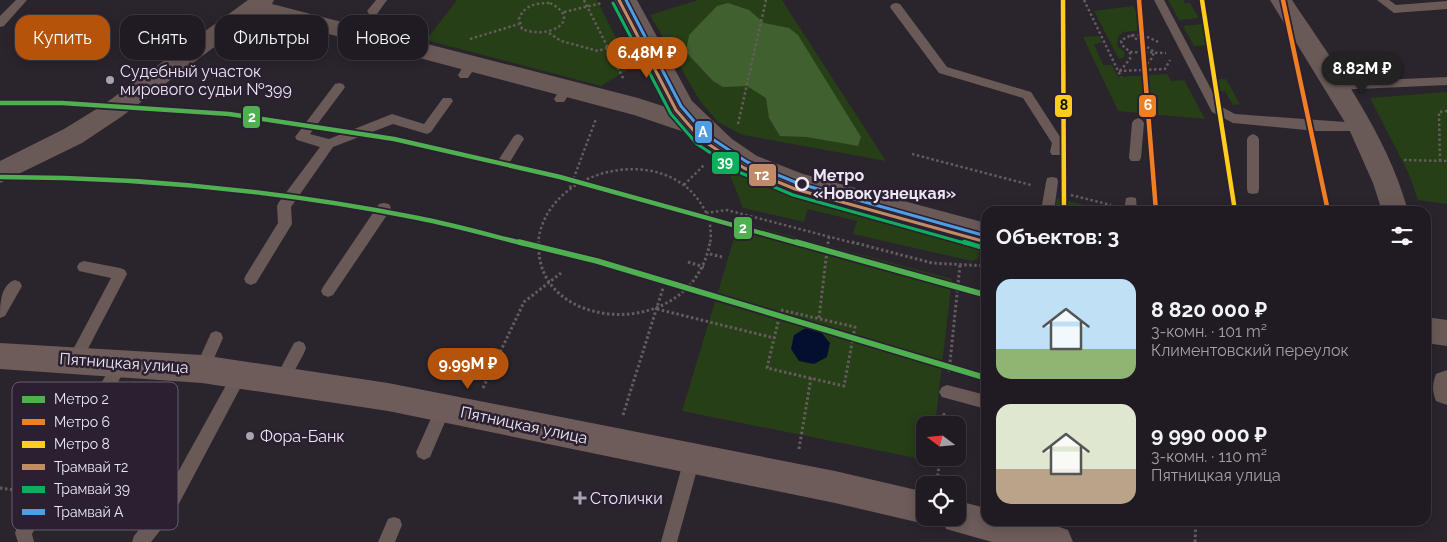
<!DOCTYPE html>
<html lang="ru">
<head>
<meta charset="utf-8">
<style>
	body { margin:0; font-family:Raleway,sans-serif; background:#28242a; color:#f1f3f6; height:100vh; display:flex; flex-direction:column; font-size:19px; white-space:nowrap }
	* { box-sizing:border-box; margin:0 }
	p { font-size:16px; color:#a2a1a5 }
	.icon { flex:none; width:28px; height:28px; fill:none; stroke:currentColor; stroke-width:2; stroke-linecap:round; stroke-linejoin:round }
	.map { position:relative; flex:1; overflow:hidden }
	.panel { position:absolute; left:981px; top:206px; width:450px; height:320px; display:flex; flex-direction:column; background:#201b22; border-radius:15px; box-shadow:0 2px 12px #0003,0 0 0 1px #3d3940 }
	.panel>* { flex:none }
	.guide { position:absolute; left:15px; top:15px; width:475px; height:45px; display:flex; gap:10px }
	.needle { width:32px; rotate:286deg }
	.tools { position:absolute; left:916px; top:416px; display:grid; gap:10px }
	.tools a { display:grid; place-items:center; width:50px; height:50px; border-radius:10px; background:#201b22; box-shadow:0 2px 12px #0003,0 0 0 1px #3d3940; font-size:25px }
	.price { position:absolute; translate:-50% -42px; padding:0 11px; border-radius:18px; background:#b45309; color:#fff; font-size:16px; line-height:32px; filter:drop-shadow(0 1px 2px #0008) }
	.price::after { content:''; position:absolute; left:50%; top:30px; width:15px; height:11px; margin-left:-8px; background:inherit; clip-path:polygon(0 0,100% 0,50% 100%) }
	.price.current { background:#222; color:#fff }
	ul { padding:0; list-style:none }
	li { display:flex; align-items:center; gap:15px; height:125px; padding:0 15px }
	li span { display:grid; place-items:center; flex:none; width:140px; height:100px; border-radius:15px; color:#555 }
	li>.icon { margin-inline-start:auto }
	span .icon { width:60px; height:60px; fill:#fffc; stroke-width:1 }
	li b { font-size:21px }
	h2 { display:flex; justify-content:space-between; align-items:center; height:60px; padding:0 15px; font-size:21px }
	.chip { padding:0 18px; border-radius:15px; background:#201b22; box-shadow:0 2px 12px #0003,0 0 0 1px #3d3940; font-size:18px; line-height:45px }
	.chip.current { background:#b45309; color:#fff }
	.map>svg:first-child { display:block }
	.green { fill:#263f17 }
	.forest { fill:#406030 }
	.water { fill:#040f2f }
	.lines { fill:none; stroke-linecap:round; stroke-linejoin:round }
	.path-far1 { stroke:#665b5d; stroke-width:2.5; stroke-dasharray:2.5 2.5; stroke-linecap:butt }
	.path { stroke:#665b5d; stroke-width:3; stroke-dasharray:2.5 2.5; stroke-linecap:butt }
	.lane { fill:#6a5a57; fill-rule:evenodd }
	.street { fill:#6a5a57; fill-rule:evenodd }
	.secondary { fill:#6d5c59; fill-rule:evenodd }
	.tram-1-casing { stroke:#2b2031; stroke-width:6 }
	.tram-2-far1-casing { stroke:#2b2031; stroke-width:6 }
	.tram-2-casing { stroke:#2b2031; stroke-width:8 }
	.tram-3-casing { stroke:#2b2031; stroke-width:6 }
	.tram-1 { stroke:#c18c65; stroke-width:3 }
	.tram-2-far1 { stroke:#0daf5c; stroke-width:3 }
	.tram-2 { stroke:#0daf5c; stroke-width:4.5 }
	.tram-3 { stroke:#4d9ee5; stroke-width:3 }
	.metro-1-far1-casing { stroke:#2b2031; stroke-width:8 }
	.metro-1-casing { stroke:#2b2031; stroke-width:9 }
	.metro-2-casing { stroke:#2b2031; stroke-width:8 }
	.metro-3-casing { stroke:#2b2031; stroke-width:8 }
	.metro-1-far1 { stroke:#4fb04f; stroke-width:4.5 }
	.metro-1 { stroke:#4fb04f; stroke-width:5.5 }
	.metro-2 { stroke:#f07e23; stroke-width:4.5 }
	.metro-3 { stroke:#ffcd1c; stroke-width:4.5 }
	.poi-dot { fill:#a9a3ae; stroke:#2b2031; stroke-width:2 }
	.stop-dot { fill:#2b2031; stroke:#eee7f3; stroke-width:2.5 }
	.labels { text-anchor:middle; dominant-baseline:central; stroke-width:5; stroke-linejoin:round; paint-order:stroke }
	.poi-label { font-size:16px; fill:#eee7f3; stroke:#2b2031; text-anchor:start }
	.stop-label { font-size:16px; font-weight:bold; fill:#eee7f3; stroke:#2b2031; text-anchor:start }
	.street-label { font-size:16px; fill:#eee7f3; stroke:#2b2031 }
	.key { fill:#2b2031; stroke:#665c6b; stroke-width:1 }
	.key-label { font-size:14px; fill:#eee7f3 }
	.line-badge { stroke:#2b2031; stroke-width:2 }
	.badge-label { font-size:14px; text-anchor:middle; font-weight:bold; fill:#fff }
	.pale-badge-label { font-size:14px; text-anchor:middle; font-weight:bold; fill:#111 }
</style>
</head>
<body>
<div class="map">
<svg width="1447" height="542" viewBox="0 0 1447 542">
	<rect width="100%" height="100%" fill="#2a242d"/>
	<g class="green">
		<path d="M 457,0 L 597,0 L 631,68 L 601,86 L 426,40 Z"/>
		<path d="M 698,0 L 782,0 L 886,161 L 743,135 L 718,122 L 700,101 L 650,15 Z"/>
		<path d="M 1168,0 L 1183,0 L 1185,3 L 1190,3 L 1199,18 L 1179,20 Z"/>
		<path d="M 1133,6 L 1146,30 L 1123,32 L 1118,37 L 1117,46 L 1125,52 L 1124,57 L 1119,59 L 1094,11 Z"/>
		<path d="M 1202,24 L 1211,40 L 1207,40 L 1210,45 L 1194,46 L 1183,26 Z"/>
		<path d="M 1099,36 L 1102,43 L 1094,44 L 1103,65 L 1112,65 L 1118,77 L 1167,74 L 1171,81 L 1184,80 L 1205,119 L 1118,111 L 1083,37 Z"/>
		<path d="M 1226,79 L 1240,104 L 1233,105 L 1225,91 L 1218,91 L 1212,80 Z"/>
		<path d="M 1447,92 L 1447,204 L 1418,200 L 1409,174 L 1370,98 Z"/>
		<path d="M 732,166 L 741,172 L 794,193 L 980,246 L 978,259 L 972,261 L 853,234 L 857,221 L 808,209 L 804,222 L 743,208 L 728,170 Z"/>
		<path d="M 1057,198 L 1108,211 L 1055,210 Z"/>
		<path d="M 739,222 L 952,279 L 935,425 L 925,425 L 925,458 L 932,458 L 931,461 L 682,411 Z"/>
	</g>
	<path class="forest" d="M 728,3 L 749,10 L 764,23 L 789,28 L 798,35 L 861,137 L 858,146 L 807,137 L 780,136 L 769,118 L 766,98 L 747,86 L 723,87 L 713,81 L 686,52 L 689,35 L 717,6 Z"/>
	<path class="water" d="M 806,328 L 821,332 L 830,343 L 827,357 L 814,364 L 799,361 L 791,349 L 794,335 Z"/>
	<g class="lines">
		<g class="path-far1">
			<path d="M 584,0 L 624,80"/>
			<path d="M 1084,0 L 1121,77"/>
			<path d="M 550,3 C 584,20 549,40 522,29 L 519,19 C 524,5 536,3 550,3 Z"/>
			<path d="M 564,12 L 602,3"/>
			<path d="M 549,33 L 561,41 L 598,51 L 623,43"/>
			<path d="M 1131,35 L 1154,52 L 1152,58 L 1142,70"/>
			<path d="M 470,39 L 519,24"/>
			<path d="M 1130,52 L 1166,53"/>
			<path d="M 1119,71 L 1165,69 L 1170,60"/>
			<path d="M 1120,71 L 1130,59 L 1130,52 L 1122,45 L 1121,41 C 1133,31 1145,35 1158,42"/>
			<path d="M 738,124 L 766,0"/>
			<path d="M 912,154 L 1031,185"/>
			<path d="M 1404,160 L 1447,161"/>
			<path d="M 1440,161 L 1439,112 L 1447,111"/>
			<path d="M 684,185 L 705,164"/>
			<path d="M 570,188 L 596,119"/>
			<path d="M 1071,195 L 1111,205"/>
			<path d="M 706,213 L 727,210 L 857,244"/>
			<path d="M 538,244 C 544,168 665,140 703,207 C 710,218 712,231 710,244"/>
			<path d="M 828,244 L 829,237"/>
		</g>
		<g class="path">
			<path d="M 539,242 C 532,332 692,345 710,242"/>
			<path d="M 852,242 L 932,263 L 986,266"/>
			<path d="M 710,254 L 722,257"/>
			<path d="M 688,262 L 704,267"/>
			<path d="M 657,309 L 774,338"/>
			<path d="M 781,310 L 855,327 L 844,386 L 767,368 Z"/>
			<path d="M 819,318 L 828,242"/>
			<path d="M 949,372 L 960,265"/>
			<path d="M 483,388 L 524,302 L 561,273"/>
			<path d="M 623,415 L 663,288"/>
			<path d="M 943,425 L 944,413"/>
			<path d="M 799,449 L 811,378"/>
			<path d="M 937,481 L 940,458"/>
			<path d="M 0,488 L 22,491"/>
			<path d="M 1195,542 L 1196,521"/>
		</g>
		<g class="lane">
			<path d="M 16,0 L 27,0 L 4,26 L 0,27 L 0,16 Z"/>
			<path d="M 376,0 L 387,0 L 377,14 L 369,14 L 367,11 Z"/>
			<path d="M 1154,0 L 1164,0 L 1220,106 L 1235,114 L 1359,123 L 1363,125 L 1365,128 L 1363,131 L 1316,131 L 1233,123 L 1212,112 Z"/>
			<path d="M 1377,0 L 1389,0 L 1396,5 L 1447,1 L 1447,9 L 1394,13 Z"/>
			<path d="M 896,3 L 900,4 L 947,67 L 1031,92 L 1064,143 L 1060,155 L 1052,155 L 1050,152 L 1052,143 L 1023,98 L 939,73 L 892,10 L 890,7 L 892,4 Z"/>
			<path d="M 472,59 L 478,63 L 468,78 L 460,78 L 458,75 C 462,69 465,61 472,59 Z"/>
			<path d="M 1447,77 L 1447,85 L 1335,90 L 1329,86 L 1335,82 Z"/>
			<path d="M 339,83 L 343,84 L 345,87 L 343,90 L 310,134 L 329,139 L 392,114 L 424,124 L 443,98 L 451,98 L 453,101 L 431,132 L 427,134 L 393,124 L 333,147 L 291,207 L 292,224 L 256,283 L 251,285 L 246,283 L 244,279 L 246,275 L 278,223 L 277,206 L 279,202 L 320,147 L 297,140 L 295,137 L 335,84 Z"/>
			<path d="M 567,84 L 571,85 L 573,88 L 564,102 L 556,102 L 554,99 L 563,85 Z"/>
			<path d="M 1138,118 L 1142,120 L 1144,123 L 1141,158 L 1139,161 L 1131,161 L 1129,158 L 1132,123 L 1134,120 Z"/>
			<path d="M 518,134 L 522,136 L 524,139 L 522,142 L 507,167 L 499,167 L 497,163 L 499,159 L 514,136 Z"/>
			<path d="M 1253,134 L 1257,136 L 1259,139 L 1259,189 L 1258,193 L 1253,194 L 1248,193 L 1247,189 L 1247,139 L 1249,136 Z"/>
			<path d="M 1052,177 L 1057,178 L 1058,182 L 1054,211 L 1041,211 L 1046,182 L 1047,178 Z"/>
			<path d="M 1131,197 L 1136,198 L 1137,211 L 1124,211 L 1126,198 Z"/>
			<path d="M 384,203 L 389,204 L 391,208 L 389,212 L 333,295 L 328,297 L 323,295 L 321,291 L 323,287 L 379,204 Z"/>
			<path d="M 84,261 L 120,268 L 125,270 L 127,274 L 80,364 L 75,366 L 70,364 L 68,359 L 111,278 L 79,271 L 77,267 L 79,263 Z"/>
			<path d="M 15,280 L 20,282 L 22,286 L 5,316 L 0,318 C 0,305 0,285 15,280 Z"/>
			<path d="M 216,331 L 221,333 L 223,338 L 207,374 L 202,376 L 197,374 L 195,369 L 197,364 L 211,333 Z"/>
			<path d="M 299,341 L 304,343 L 306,348 L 304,353 L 287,385 L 282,387 L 277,385 L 275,380 L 277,375 L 294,343 Z"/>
			<path d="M 121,356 L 126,358 L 128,363 L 126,368 L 32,534 L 34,542 L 18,542 L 15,533 L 17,527 L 116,358 Z"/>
			<path d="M 240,367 L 245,369 L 247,374 L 245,379 L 174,513 L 151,542 L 132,542 L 134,536 L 162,501 L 235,369 Z"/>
			<path d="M 947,385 L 986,395 L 986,409 L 942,397 L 939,392 L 942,387 Z"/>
			<path d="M 443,401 L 448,403 L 451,408 L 430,457 L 424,460 L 418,457 L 416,452 L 438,403 Z"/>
			<path d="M 692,451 L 698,454 L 700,459 L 677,542 L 661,542 L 684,459 L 686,454 Z"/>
			<path d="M 394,517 L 400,519 L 402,525 L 395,542 L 378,542 L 388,519 Z"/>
		</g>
		<g class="street">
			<path d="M 248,0 L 274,0 L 272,4 L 638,98 L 672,109 L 615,0 L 637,0 L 692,101 L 732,139 L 757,156 L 803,174 L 986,223 L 986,245 L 790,190 L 739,170 L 714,153 L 699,137 L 634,115 L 257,15 L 121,117 L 82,143 L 0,183 L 0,161 L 64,129 L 103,105 Z"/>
			<path d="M 1270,0 L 1292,0 C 1336,66 1387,134 1408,211 L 1382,211 L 1373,183 L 1349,129 Z"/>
			<path d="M 1426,317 L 1447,320 L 1447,346 L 1426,343 Z"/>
			<path d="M 1447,370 L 1447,405 L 1436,401 C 1432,390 1432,385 1436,374 Z"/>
		</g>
		<g class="secondary">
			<path d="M 0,343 L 202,355 L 388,383 L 835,471 L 925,492 L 925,518 L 937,518 L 925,524 L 835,503 L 388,411 L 202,383 L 0,369 Z"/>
			<path d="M 958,501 L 986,508 L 986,521 C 1015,521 1041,519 1068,530 L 1073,542 L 992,542 L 946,529 L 942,518 L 958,518 Z"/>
		</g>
		<g class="tram-1-casing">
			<path id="tram-1" d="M 619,0 L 676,110 L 701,139 L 744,168 L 795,189 L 986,242"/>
		</g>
		<g class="tram-2-far1-casing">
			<path id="tram-2-far1" d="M 613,3 L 671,114 L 697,144 L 741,173 L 793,195 L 968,244"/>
		</g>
		<g class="tram-2-casing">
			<path id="tram-2" d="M 964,242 L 984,248"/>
		</g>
		<g class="tram-3-casing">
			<path id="tram-3" d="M 626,0 L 681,106 L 705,134 L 747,162 L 797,183 L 986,236"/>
		</g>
		<use href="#tram-1" class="tram-1"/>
		<use href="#tram-2-far1" class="tram-2-far1"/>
		<use href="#tram-2" class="tram-2"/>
		<use href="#tram-3" class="tram-3"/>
		<g class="metro-1-far1-casing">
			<g id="metro-1-far1">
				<path d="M 0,103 L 62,103 L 229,114 L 394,139 L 560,177 L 801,244"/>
				<path d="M 0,177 C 140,177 281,191 418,218 C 454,225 489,235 525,244"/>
			</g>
		</g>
		<g class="metro-1-casing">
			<g id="metro-1">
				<path d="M 519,242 L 597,261 L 986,378"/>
				<path d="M 796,242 L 986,295"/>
			</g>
		</g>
		<g class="metro-2-casing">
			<g id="metro-2">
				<path d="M 1139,0 L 1156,211"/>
				<path d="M 1283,0 L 1328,211"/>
			</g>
		</g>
		<g class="metro-3-casing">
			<g id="metro-3">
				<path d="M 1063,0 L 1064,211"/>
				<path d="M 1202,0 L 1235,211"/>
			</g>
		</g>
		<use href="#metro-1-far1" class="metro-1-far1"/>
		<use href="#metro-1" class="metro-1"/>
		<use href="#metro-2" class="metro-2"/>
		<use href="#metro-3" class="metro-3"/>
	</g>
	<g class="poi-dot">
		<circle cx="110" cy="80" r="5"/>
		<circle cx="250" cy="436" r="5"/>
		<path d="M577.5 490.5h5v5h5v5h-5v5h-5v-5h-5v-5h5z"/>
	</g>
	<circle class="stop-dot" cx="802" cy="184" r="6"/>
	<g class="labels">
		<g class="poi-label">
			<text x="120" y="71">Судебный участок<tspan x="120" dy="18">мирового судьи №399</tspan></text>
			<text x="260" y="436">Фора-Банк</text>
			<text x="590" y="498">Столички</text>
		</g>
		<g class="stop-label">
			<text x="813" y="175">Метро<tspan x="813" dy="18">«Новокузнецкая»</tspan></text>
		</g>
		<g class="street-label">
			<text transform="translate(124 363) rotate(4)">Пятницкая улица</text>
			<text transform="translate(524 425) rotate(12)">Пятницкая улица</text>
		</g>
	</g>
	<rect x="12" y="382" width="166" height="148" rx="8" class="key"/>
	<rect x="22" y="396" width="23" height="7" fill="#4fb04f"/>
	<rect x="22" y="419" width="23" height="6" fill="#f07e23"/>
	<rect x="22" y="441" width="23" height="7" fill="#ffcd1c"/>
	<rect x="22" y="464" width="23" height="6" fill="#c18c65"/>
	<rect x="22" y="486" width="23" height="7" fill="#0daf5c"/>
	<rect x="22" y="509" width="23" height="6" fill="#4d9ee5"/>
	<g class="key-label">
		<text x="54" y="404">Метро 2</text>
		<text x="54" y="427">Метро 6</text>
		<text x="54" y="449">Метро 8</text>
		<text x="54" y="472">Трамвай т2</text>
		<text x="54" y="494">Трамвай 39</text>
		<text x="54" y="517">Трамвай А</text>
	</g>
	<g class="line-badge">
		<rect x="1054" y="94" width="19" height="24" rx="5" fill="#ffcd1c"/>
		<rect x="1138" y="94" width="19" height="24" rx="5" fill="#f07e23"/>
		<rect x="242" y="105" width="19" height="24" rx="5" fill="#4fb04f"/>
		<rect x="694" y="120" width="19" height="24" rx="5" fill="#4d9ee5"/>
		<rect x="711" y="151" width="29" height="24" rx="5" fill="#0daf5c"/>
		<rect x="748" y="163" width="29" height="24" rx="5" fill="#c18c65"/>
		<rect x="733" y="216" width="20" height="24" rx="5" fill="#4fb04f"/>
	</g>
	<g class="badge-label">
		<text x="1148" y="110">6</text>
		<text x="252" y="122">2</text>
		<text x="703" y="137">А</text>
		<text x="725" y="167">39</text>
		<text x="762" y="180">т2</text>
		<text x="743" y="233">2</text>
	</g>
	<g class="pale-badge-label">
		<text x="1064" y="110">8</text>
	</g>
</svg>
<div class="tools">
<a><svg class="needle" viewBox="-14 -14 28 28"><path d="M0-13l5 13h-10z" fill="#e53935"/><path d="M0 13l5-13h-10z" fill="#a2a1a5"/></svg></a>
<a><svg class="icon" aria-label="locate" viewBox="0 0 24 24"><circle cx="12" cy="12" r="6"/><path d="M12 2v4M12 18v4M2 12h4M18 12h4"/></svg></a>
</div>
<b class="price" style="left:647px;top:79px">6.48M ₽</b>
<b class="price current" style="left:1362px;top:95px">8.82M ₽</b>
<b class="price" style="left:468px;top:390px">9.99M ₽</b>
<div class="guide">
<a class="chip current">Купить</a>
<a class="chip">Снять</a>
<a class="chip">Фильтры</a>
<a class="chip">Новое</a>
</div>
<section class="panel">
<h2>Объектов: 3<svg class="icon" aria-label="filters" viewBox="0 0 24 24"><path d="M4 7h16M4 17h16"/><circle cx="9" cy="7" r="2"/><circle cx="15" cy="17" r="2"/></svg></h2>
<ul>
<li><span style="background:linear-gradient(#bfe0f5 70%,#8fb573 0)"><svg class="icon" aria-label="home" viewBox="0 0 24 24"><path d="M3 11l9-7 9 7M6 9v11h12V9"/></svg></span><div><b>8 820 000 ₽</b><p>3-комн. · 101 m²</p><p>Климентовский переулок</p></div></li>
<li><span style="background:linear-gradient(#dfe7d0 65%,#b9a48a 0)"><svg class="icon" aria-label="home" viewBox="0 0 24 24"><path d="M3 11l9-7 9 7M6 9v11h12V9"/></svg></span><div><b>9 990 000 ₽</b><p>3-комн. · 110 m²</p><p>Пятницкая улица</p></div></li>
</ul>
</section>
</div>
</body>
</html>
